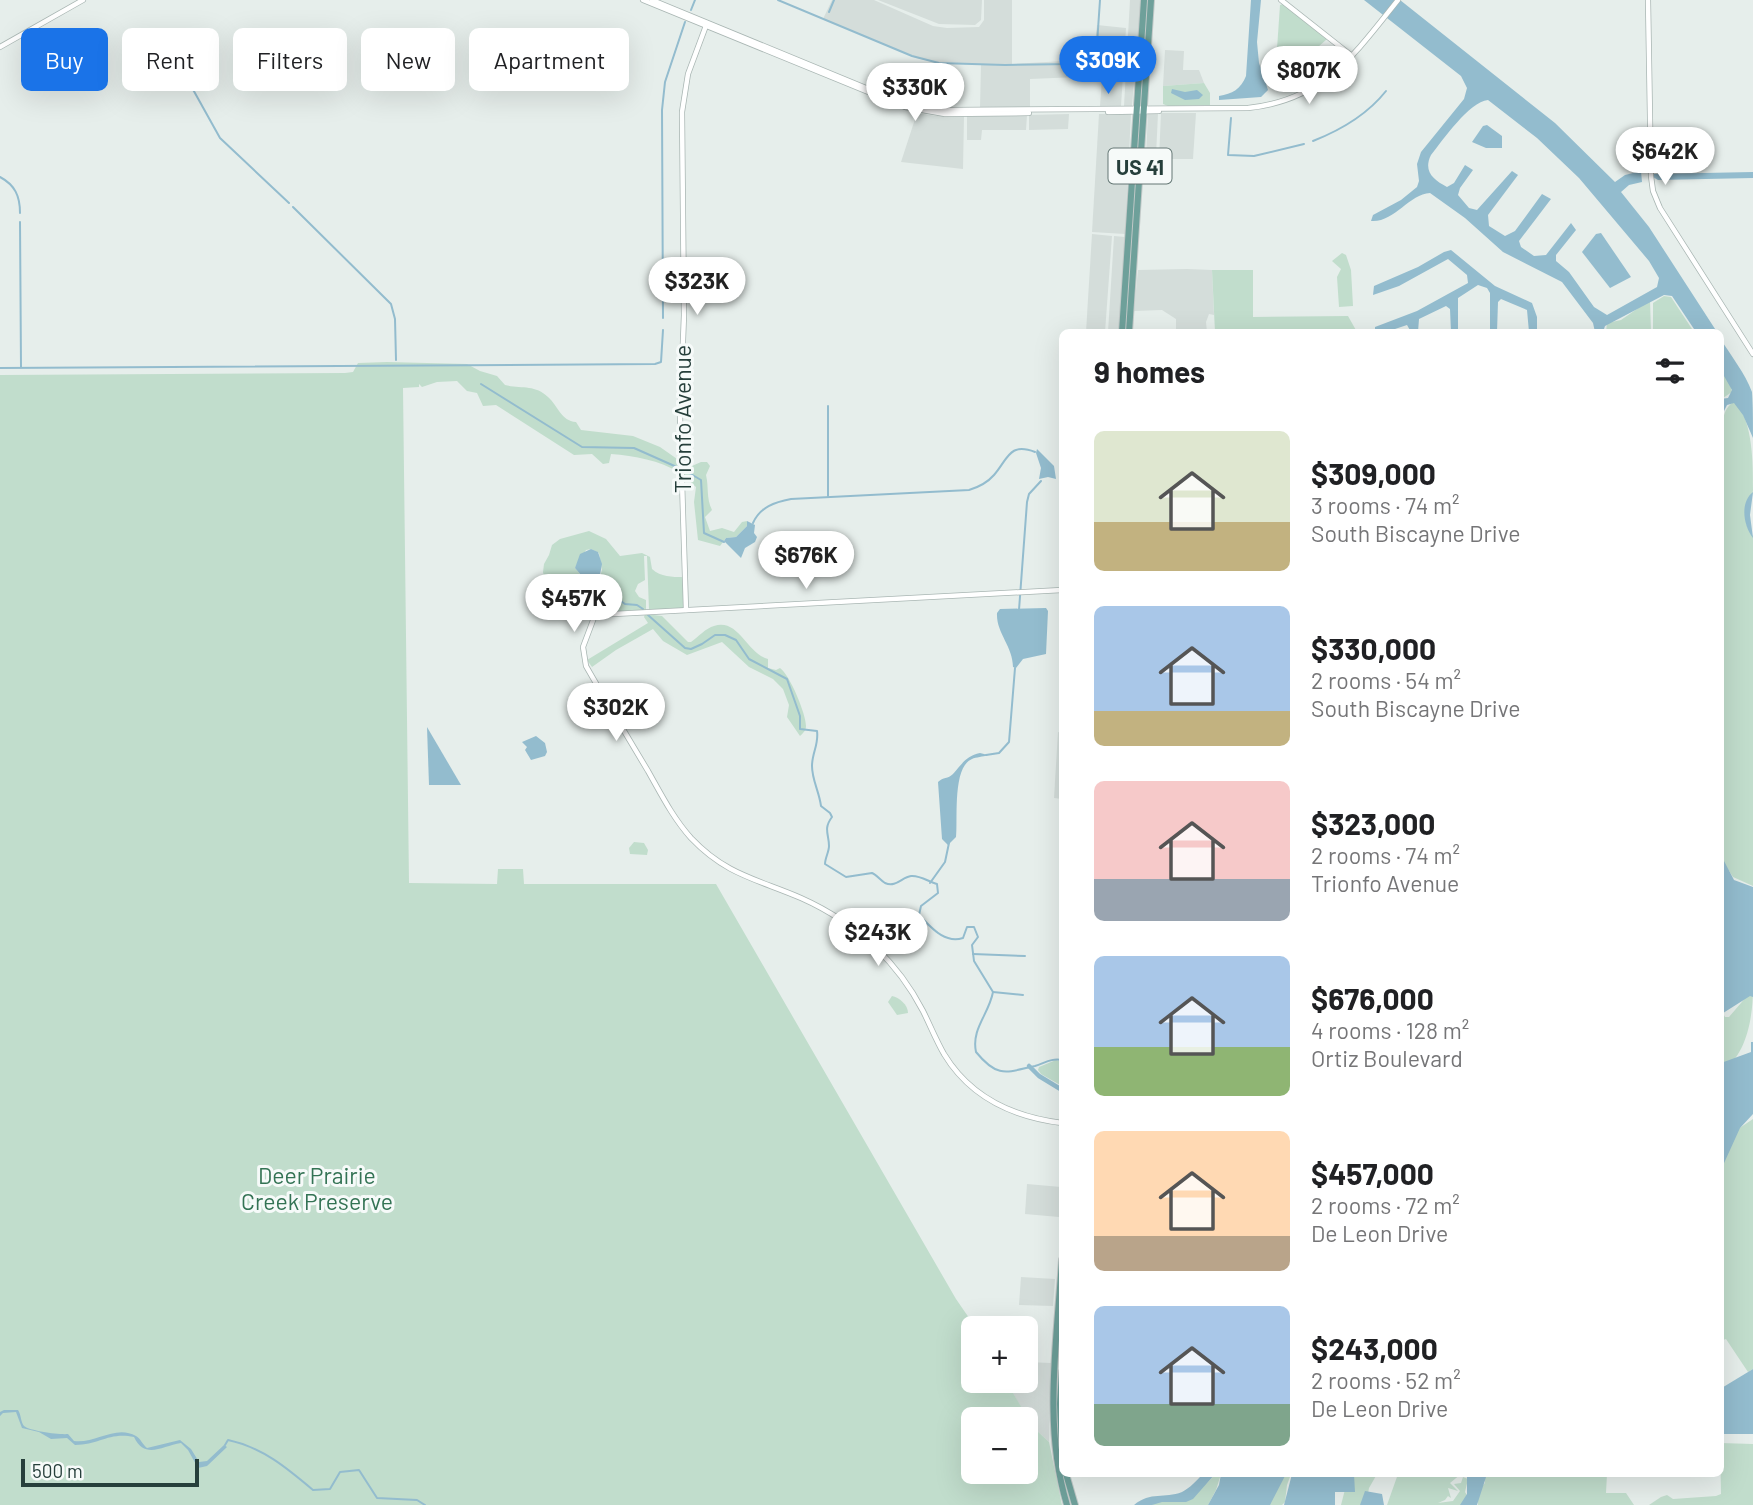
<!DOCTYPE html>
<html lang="en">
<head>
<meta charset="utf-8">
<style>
	body { margin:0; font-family:Barlow,sans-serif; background:#f6f6f6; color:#202124; height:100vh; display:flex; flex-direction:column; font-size:26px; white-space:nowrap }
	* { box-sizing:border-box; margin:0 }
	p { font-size:23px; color:#757577 }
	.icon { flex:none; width:38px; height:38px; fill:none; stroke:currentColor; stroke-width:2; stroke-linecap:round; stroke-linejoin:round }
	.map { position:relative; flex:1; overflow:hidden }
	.drawer { position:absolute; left:1059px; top:329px; width:665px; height:1148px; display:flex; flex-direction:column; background:#fff; border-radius:10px; box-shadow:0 7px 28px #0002 }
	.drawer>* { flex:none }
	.guide { position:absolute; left:21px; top:28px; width:665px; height:63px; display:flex; gap:14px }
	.fabs { position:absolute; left:961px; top:1316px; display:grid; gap:14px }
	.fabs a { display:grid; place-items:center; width:77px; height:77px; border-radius:10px; background:#fff; box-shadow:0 7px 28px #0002; font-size:35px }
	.scale { position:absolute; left:21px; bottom:18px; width:178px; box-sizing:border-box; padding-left:7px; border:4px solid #263f3b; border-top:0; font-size:19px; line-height:24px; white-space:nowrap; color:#263f3b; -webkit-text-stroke:5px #f6faf9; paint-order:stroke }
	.price { position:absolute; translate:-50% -60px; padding:0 16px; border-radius:24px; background:#fff; color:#222; font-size:23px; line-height:46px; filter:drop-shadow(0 2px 4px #0008) }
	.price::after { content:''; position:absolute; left:50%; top:42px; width:21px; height:16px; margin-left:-10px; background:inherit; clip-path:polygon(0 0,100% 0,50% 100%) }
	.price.active { background:#1a73e8; color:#fff }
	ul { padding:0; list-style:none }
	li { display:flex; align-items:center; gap:21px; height:175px; padding:0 35px }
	li span { display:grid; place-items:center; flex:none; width:196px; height:140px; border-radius:10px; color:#555 }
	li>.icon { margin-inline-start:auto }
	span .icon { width:84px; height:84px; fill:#fffc; stroke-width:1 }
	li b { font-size:30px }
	h2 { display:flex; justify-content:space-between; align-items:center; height:84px; padding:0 35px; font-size:30px }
	.chip { padding:0 24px; border-radius:10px; background:#fff; box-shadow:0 7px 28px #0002; font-size:24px; line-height:63px }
	.chip.active { background:#1a73e8; color:#fff }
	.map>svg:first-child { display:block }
	.built { fill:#d4ddda }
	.green { fill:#c1ddcc; fill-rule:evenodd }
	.water { fill:#93bcce; fill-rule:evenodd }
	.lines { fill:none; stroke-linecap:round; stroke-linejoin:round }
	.stream { stroke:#93bcce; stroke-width:2 }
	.river { stroke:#93bcce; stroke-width:4.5 }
	.minor-casing { stroke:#a9b6b3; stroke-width:6 }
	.major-casing { stroke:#c2c9c8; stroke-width:8 }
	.minor { stroke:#fff; stroke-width:4.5 }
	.major { stroke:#6ea09a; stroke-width:6 }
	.labels { text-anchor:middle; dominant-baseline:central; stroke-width:6; stroke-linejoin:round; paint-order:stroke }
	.shield { fill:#f6faf9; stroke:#647774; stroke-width:2 }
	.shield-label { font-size:21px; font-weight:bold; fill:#263f3b }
	.street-label { font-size:23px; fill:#263f3b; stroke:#f6faf9 }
	.park-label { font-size:23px; fill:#337354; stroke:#f6faf9 }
</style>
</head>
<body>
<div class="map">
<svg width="1753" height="1505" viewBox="0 0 1753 1505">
	<rect width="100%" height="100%" fill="#e6eeeb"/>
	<g class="built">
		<path d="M 832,0 L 874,0 L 933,26 L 947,28 L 979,27 L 984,20 L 984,0 L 1012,0 L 1012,64 L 1081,60 L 1094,52 L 1097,25 L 1126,28 L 1121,106 L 1100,106 L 1102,79 L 1094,78 L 1092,66 L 1079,67 L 1078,77 L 1030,79 L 1030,107 L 980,108 L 981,64 L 935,62 L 916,58 L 823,19 Z"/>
		<path d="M 878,0 L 982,0 L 981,20 L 975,25 L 939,24 Z"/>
		<path d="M 1130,0 L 1141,0 L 1132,106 L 1124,106 Z"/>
		<path d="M 1165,50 L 1184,51 L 1183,70 L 1199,70 L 1204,83 L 1163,86 Z"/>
		<path d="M 917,113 L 936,116 L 964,116 L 963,169 L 901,162 Z"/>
		<path d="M 1148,113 L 1158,113 L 1156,156 L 1146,156 Z"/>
		<path d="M 1161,113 L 1196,113 L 1193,159 L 1159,159 Z"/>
		<path d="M 1069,114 L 1068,129 L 1029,130 L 1029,115 Z"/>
		<path d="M 1099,114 L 1131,114 L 1125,234 L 1092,232 Z"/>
		<path d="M 1027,115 L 1026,130 L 982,130 L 981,140 L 967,140 L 967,116 Z"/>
		<path d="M 1092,234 L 1112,236 L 1105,332 L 1086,332 Z"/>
		<path d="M 1114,236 L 1125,237 L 1119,332 L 1108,332 Z"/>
		<path d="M 1187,269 L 1212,270 L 1214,315 L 1209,314 L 1206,322 L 1207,332 L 1176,332 L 1176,319 L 1162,310 L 1134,311 L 1138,270 Z"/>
		<path d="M 1058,732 L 1062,733 L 1062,799 L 1054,798 Z"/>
		<path d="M 1027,1184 L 1061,1187 L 1059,1217 L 1025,1214 Z"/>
		<path d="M 1021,1277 L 1055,1279 L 1053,1306 L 1019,1305 Z"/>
		<path d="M 1026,1362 L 1051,1363 L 1049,1442 L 1031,1425 L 1006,1381 L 1026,1381 Z"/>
	</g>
	<g class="green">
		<path d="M 1283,4 L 1327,39 L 1309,55 L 1283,67 L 1277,49 L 1280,5 Z"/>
		<path d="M 1204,83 L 1210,93 L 1210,105 L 1168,106 L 1163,104 L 1163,86 Z"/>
		<path d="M 1342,253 L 1346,255 L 1351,270 L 1353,306 L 1339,307 L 1337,277 L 1341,269 L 1332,261 Z"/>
		<path d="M 1212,270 L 1253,270 L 1253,317 L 1348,316 L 1357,332 L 1215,332 Z"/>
		<path d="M 1664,296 L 1671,297 L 1694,332 L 1653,332 L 1653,303 Z"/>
		<path d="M 1650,300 L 1651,332 L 1606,332 L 1607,323 L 1621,320 Z"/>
		<path d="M 387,362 L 467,364 L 480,371 L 497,376 L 505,385 C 521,389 535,384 548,397 C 558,406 561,421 576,422 L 581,430 L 633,436 L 660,447 L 680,461 L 680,473 C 659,460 635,456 611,454 L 609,463 L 603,464 L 592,454 L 574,455 L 496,405 L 483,406 L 477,393 L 467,391 L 457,381 L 437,382 L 422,387 L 419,384 L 419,387 L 403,388 L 409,883 L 497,884 L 498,869 L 523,869 L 524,884 L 716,884 L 956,1299 L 976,1328 L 973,1328 L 973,1381 L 1006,1381 L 1033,1427 L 1049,1442 L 1062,1505 L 0,1505 L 0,375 L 345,373 L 353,372 L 358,363 ZM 973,1419 L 1026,1419 L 1026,1472 L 973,1472 Z"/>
		<path d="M 1720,368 L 1730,382 L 1732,392 L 1720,400 Z"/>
		<path d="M 1736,401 C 1753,425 1753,461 1753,490 C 1751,511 1738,516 1753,536 L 1753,886 L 1733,877 L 1724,863 L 1720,863 L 1720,444 C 1723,429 1720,407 1736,401 Z"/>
		<path d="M 701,462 L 707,462 L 710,466 L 706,475 C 709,487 706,498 712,510 L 705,517 L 710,531 L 722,528 L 734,532 L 742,522 L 747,521 L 747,526 L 736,537 L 726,538 L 720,546 L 698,540 L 694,502 L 696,487 L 683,475 L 682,463 L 692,466 Z"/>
		<path d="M 589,531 L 606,539 L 620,556 L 642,553 L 650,557 L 652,569 C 661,577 672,577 683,577 L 685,609 L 649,610 L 647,556 L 644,556 L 645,580 L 638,584 L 635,591 L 639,597 L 646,600 L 646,611 L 559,614 L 547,591 L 543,572 L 544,564 L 549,555 L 552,545 L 560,539 ZM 591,549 L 599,553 L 602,570 L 599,580 L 600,587 L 581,575 L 575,568 L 586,550 Z"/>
		<path d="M 645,614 L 662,616 L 688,642 L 691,642 C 698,637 706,628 714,626 C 739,618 747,654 768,659 L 768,668 L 776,670 L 780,668 C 790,675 806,714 806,726 C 806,731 803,733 800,736 L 787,717 L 789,705 L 783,689 L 773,679 L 749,667 L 722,642 L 687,655 L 663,641 L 653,629 L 616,650 L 592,667 L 587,660 L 648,623 L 644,617 Z"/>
		<path d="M 634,842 L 644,843 L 648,850 L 647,855 L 630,854 L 629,848 Z"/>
		<path d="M 1753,989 C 1753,1015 1747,1058 1720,1071 L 1720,1008 L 1725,1017 L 1729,1017 Z"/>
		<path d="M 892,996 C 899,997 908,1005 908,1013 L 897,1015 L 888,1002 Z"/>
		<path d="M 1056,1060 L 1062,1062 L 1062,1086 L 1041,1074 L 1038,1070 L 1039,1067 Z"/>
		<path d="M 1753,1119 L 1753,1369 L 1748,1372 L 1726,1339 L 1720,1341 L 1720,1168 L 1738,1129 Z"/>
		<path d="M 1720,1443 L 1753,1444 L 1753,1505 L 1649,1505 L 1661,1497 L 1667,1495 L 1673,1499 L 1716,1496 L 1721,1494 Z"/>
		<path d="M 1215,1474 L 1221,1474 L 1216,1490 L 1208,1505 L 1151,1505 C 1176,1490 1195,1500 1215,1474 Z"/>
		<path d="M 1284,1474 L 1291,1474 L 1287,1485 L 1285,1502 L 1282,1505 L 1267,1505 Z"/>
		<path d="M 1349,1474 L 1377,1474 L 1369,1488 L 1366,1505 L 1341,1505 Z"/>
		<path d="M 1398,1474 L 1461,1474 L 1450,1483 L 1458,1491 L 1448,1488 L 1451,1498 L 1448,1496 L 1445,1500 L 1438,1503 L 1453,1501 L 1460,1491 L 1454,1484 L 1461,1483 L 1463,1477 L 1468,1479 L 1465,1492 L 1468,1497 L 1462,1505 L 1387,1505 Z"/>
		<path d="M 1484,1474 L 1607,1474 L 1606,1493 L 1626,1493 L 1634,1505 L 1478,1505 L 1478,1490 L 1485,1483 Z"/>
	</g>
	<g class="water">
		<path d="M 1251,0 L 1261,0 L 1257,42 L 1259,63 L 1268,90 L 1261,97 L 1219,100 L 1219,96 C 1232,94 1241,89 1246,76 Z"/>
		<path d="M 1364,0 L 1400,0 L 1555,123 L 1615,182 L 1625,175 L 1641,171 L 1642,182 L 1629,185 L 1621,192 L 1649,227 L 1717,332 L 1696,332 L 1672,296 L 1664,295 L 1605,326 L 1603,332 L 1595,332 L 1593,323 L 1562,282 L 1503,252 L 1465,218 L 1430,193 C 1409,194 1394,223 1371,221 L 1373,215 L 1401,200 L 1417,187 L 1419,181 L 1417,164 L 1421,152 L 1464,99 L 1467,88 L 1461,76 ZM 1488,100 L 1537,138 L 1579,178 L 1649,261 L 1659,278 L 1657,287 L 1607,315 L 1594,307 L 1569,272 L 1556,261 L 1556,255 L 1576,230 L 1571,223 L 1546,255 L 1534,256 L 1521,247 L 1519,241 L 1551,199 L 1542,194 L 1515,231 L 1505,236 L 1489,226 L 1488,215 L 1518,175 L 1512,171 L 1477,210 L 1469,208 L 1458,195 L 1460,188 L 1473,170 L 1465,165 L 1454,183 L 1447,187 C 1433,180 1423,171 1431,155 C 1443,140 1469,102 1488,100 Z"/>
		<path d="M 1172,89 L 1185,92 L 1197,90 L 1203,95 L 1199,99 L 1185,100 L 1171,93 Z"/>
		<path d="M 1487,125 L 1502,136 L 1502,148 L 1486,148 L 1472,142 L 1483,126 Z"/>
		<path d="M 1753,172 L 1753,178 L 1658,180 L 1653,177 L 1654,174 Z"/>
		<path d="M 1601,233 L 1631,277 L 1610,288 L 1582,252 L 1596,234 Z"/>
		<path d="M 1451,250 L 1495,286 L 1532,303 L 1537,317 L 1537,332 L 1529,332 L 1527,310 L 1501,299 L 1498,302 L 1497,332 L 1490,332 L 1490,293 L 1487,288 L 1478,285 L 1458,298 L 1458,332 L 1451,332 L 1450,309 L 1446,306 L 1419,319 L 1418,332 L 1411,332 L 1407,325 L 1386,332 L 1375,332 L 1375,327 L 1417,311 L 1468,283 L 1467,275 L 1448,259 L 1399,286 L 1373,295 L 1374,286 L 1418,267 L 1444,252 Z"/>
		<path d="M 1720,338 C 1731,356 1745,373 1752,392 C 1753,405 1753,424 1753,438 L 1743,415 L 1734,403 L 1727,405 L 1723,413 L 1720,429 L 1720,399 L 1728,398 L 1732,390 L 1720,369 Z"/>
		<path d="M 1037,449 L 1054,466 L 1056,479 L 1048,477 L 1039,479 L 1041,468 L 1036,453 Z"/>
		<path d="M 1753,492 L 1750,515 L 1753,538 C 1743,525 1740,502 1753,492 Z"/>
		<path d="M 747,521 L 755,525 L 754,533 L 757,537 L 755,542 L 745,548 L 741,558 L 724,541 L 726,538 L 736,537 L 747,526 Z"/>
		<path d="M 591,549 L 598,552 L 602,564 L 599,580 L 601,587 L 581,575 L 575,568 L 580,554 Z"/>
		<path d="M 1046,608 L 1048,611 L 1046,654 L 1023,659 L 1016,668 L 1013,667 C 1013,646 996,633 997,613 L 1000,609 Z"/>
		<path d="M 427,727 L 461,785 L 429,785 Z"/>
		<path d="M 536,736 L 545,743 L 547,752 L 545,756 L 531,760 L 525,750 L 527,747 L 522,742 Z"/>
		<path d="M 980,753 L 988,755 C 983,757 976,757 972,759 C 952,767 958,820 956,837 L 948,845 L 942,839 L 938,782 C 943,777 948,779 953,774 C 962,764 966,756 980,753 Z"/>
		<path d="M 1724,861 L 1734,880 L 1753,887 L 1753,997 L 1750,996 L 1720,1015 L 1720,863 Z"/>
		<path d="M 1751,1042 L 1753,1042 L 1753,1114 L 1740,1128 L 1720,1172 L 1721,1063 L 1751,1052 Z"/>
		<path d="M 1753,1369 L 1753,1434 L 1720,1434 L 1720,1389 Z"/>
		<path d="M 4,1410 L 18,1410 C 21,1414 21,1423 24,1426 C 30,1431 60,1435 68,1434 L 74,1441 C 95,1444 116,1424 136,1436 C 141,1439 142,1444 147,1448 L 180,1440 L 191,1449 L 199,1462 L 207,1461 L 224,1445 L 227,1447 L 207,1466 L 198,1468 L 188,1450 L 181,1443 C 162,1446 145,1460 134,1437 C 108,1432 100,1445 75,1445 L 67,1438 L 51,1439 L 39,1432 L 22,1428 L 16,1412 L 3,1413 L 0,1416 L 0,1412 Z"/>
		<path d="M 1203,1474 L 1215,1474 L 1193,1499 L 1186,1502 L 1162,1502 L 1152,1505 L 1134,1505 C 1151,1491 1164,1499 1182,1492 C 1190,1488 1197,1480 1203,1474 Z"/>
		<path d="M 1221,1474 L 1286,1474 L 1270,1505 L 1208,1505 L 1219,1485 Z"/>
		<path d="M 1292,1474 L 1354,1474 L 1355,1492 L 1335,1492 L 1335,1505 L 1284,1505 Z"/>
		<path d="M 1467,1474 L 1487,1474 L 1477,1505 L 1460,1505 L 1467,1494 Z"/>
		<path d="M 1365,1491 L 1382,1494 L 1384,1505 L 1360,1505 Z"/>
	</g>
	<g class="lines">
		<g class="stream">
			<path d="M 778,0 L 912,56 L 939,63 L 1005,65 L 1071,64 L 1091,55 L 1097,44 L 1100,0"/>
			<path d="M 691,10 L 695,0"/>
			<path d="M 829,12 L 834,0"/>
			<path d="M 171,50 L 220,138 L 289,203"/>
			<path d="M 1231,118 L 1228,155 L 1254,156 L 1304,144"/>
			<path d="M 1313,141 C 1341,130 1367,115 1386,91"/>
			<path d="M 0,177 C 15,185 20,196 20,213"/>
			<path d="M 293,207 L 391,304 L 395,319 L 396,360"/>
			<path d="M 20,222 L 21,367"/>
			<path d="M 663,318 L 662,110 L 665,82 L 685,22"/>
			<path d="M 0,368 L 655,364 L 661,362 L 663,330"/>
			<path d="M 481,384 L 582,447 L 634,448 L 679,468"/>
			<path d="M 828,406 L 828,496"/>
			<path d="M 684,470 L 701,480 L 704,533 L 724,542"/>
			<path d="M 753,523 C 760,507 775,502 791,499 L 969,490 C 979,487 987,483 994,475 C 1008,459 1009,442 1035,452"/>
			<path d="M 601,587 L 625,604 L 637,605 L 643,609"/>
			<path d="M 1019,610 L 1027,502 L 1029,494 L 1041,481"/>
			<path d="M 648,615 L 685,648 L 691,649 L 702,644 L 715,635 L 725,635 L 736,640 L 749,659 L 787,679 L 800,716 L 800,729 L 817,731 C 819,744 812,753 812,766 C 812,780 819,791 821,806 L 830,813 L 832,817 C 823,829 829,834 829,846 C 829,852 825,858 825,864 L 846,877 L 872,873 C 877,875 880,880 885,883 C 896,888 902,877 911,876 C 920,875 929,882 937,884 L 938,893 L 921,906 L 919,915 C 931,927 944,944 963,938 L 967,927 L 974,927 L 978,937 L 972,945 L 974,961 L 993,992 C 989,1014 971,1029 976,1052 C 998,1079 1007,1072 1035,1066 C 1045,1063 1051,1058 1062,1060"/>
			<path d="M 986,755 L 999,753 L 1009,742 L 1015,668"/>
			<path d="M 930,883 L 945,862 L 949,843"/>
			<path d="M 973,954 L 1025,956"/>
			<path d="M 993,992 L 1023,995"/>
			<path d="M 225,1445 L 228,1440 C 262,1447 287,1468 313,1490 L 330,1489 L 340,1472 L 359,1470 L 377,1498 L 417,1500 L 425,1505"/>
		</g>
		<path class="river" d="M 1029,1066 L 1039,1076 L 1062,1090"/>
		<g class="minor-casing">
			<g id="minor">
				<path d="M 643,0 L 905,107 L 945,114 L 1029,113"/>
				<path d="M 652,0 L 900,102 L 925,109 L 950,110 L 1248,108 C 1324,100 1354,55 1398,0"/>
				<path d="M 1281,0 L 1352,56"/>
				<path d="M 1648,0 L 1651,176 L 1653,191 L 1660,208 L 1753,354"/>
				<path d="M 0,47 L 83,0"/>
				<path d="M 1108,112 L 1159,111"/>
				<path d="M 1062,590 L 595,615 L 583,647 L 586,666 C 606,701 627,736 648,771 C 661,794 673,818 691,838 C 726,875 757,879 801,898 C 828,910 854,927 876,948 C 895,966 911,988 923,1011 C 930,1025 936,1040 944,1054 C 970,1097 1013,1117 1062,1123"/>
				<path d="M 686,610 L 680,416 L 684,315 L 682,112 L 688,74 L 707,23"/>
			</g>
		</g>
		<g class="major-casing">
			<g id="major">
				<path d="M 1122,332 L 1144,0"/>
				<path d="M 1129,332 L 1151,0"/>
				<path d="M 1062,1260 C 1057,1341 1043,1426 1067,1505"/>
				<path d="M 1062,1372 L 1060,1404 L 1062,1447"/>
				<path d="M 1066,1474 L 1075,1505"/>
			</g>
		</g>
		<use href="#minor" class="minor"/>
		<use href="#major" class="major"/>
	</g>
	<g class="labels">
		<rect class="shield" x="1108.5" y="148.5" width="63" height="35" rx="5"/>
		<g class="shield-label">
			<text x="1140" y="166">US 41</text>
		</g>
		<g class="street-label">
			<text transform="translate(682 419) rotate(-90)">Trionfo Avenue</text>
		</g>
		<g class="park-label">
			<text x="317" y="1175">Deer Prairie<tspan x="317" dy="26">Creek Preserve</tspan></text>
		</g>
	</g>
</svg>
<div class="fabs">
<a>+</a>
<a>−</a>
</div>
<div class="scale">500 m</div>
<b class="price active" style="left:1108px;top:96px">$309K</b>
<b class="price" style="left:1309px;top:106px">$807K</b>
<b class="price" style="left:915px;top:123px">$330K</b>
<b class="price" style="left:1665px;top:187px">$642K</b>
<b class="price" style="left:697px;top:317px">$323K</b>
<b class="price" style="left:806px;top:591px">$676K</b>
<b class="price" style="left:574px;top:634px">$457K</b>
<b class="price" style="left:616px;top:743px">$302K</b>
<b class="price" style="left:878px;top:968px">$243K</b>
<div class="guide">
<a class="chip active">Buy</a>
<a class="chip">Rent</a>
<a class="chip">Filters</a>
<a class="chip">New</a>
<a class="chip">Apartment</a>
</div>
<section class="drawer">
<h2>9 homes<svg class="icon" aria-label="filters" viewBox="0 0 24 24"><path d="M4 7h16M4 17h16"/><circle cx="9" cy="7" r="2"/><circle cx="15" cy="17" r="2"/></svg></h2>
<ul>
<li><span style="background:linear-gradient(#dfe7d0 65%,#c2b280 0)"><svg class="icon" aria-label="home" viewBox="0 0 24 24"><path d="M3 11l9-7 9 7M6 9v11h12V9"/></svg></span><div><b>$309,000</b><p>3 rooms · 74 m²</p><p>South Biscayne Drive</p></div></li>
<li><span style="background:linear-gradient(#a9c7e8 75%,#c2b280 0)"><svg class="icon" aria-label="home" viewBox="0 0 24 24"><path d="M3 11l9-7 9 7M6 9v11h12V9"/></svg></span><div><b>$330,000</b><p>2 rooms · 54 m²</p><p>South Biscayne Drive</p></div></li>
<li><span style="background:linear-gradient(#f6c9c9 70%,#9aa5b1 0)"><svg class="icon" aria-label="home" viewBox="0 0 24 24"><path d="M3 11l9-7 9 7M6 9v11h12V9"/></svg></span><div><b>$323,000</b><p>2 rooms · 74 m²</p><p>Trionfo Avenue</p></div></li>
<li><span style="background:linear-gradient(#a9c7e8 65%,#8fb573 0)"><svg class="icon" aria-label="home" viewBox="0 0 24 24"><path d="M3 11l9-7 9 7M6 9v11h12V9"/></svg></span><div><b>$676,000</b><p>4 rooms · 128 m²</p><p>Ortiz Boulevard</p></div></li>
<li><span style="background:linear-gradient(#ffd9b3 75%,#b9a48a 0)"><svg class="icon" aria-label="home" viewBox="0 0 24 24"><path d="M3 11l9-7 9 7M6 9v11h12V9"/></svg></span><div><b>$457,000</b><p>2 rooms · 72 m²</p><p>De Leon Drive</p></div></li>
<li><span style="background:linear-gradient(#a9c7e8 70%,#7fa58c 0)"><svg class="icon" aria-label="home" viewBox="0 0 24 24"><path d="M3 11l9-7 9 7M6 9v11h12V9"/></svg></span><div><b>$243,000</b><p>2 rooms · 52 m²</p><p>De Leon Drive</p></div></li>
</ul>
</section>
</div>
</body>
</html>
